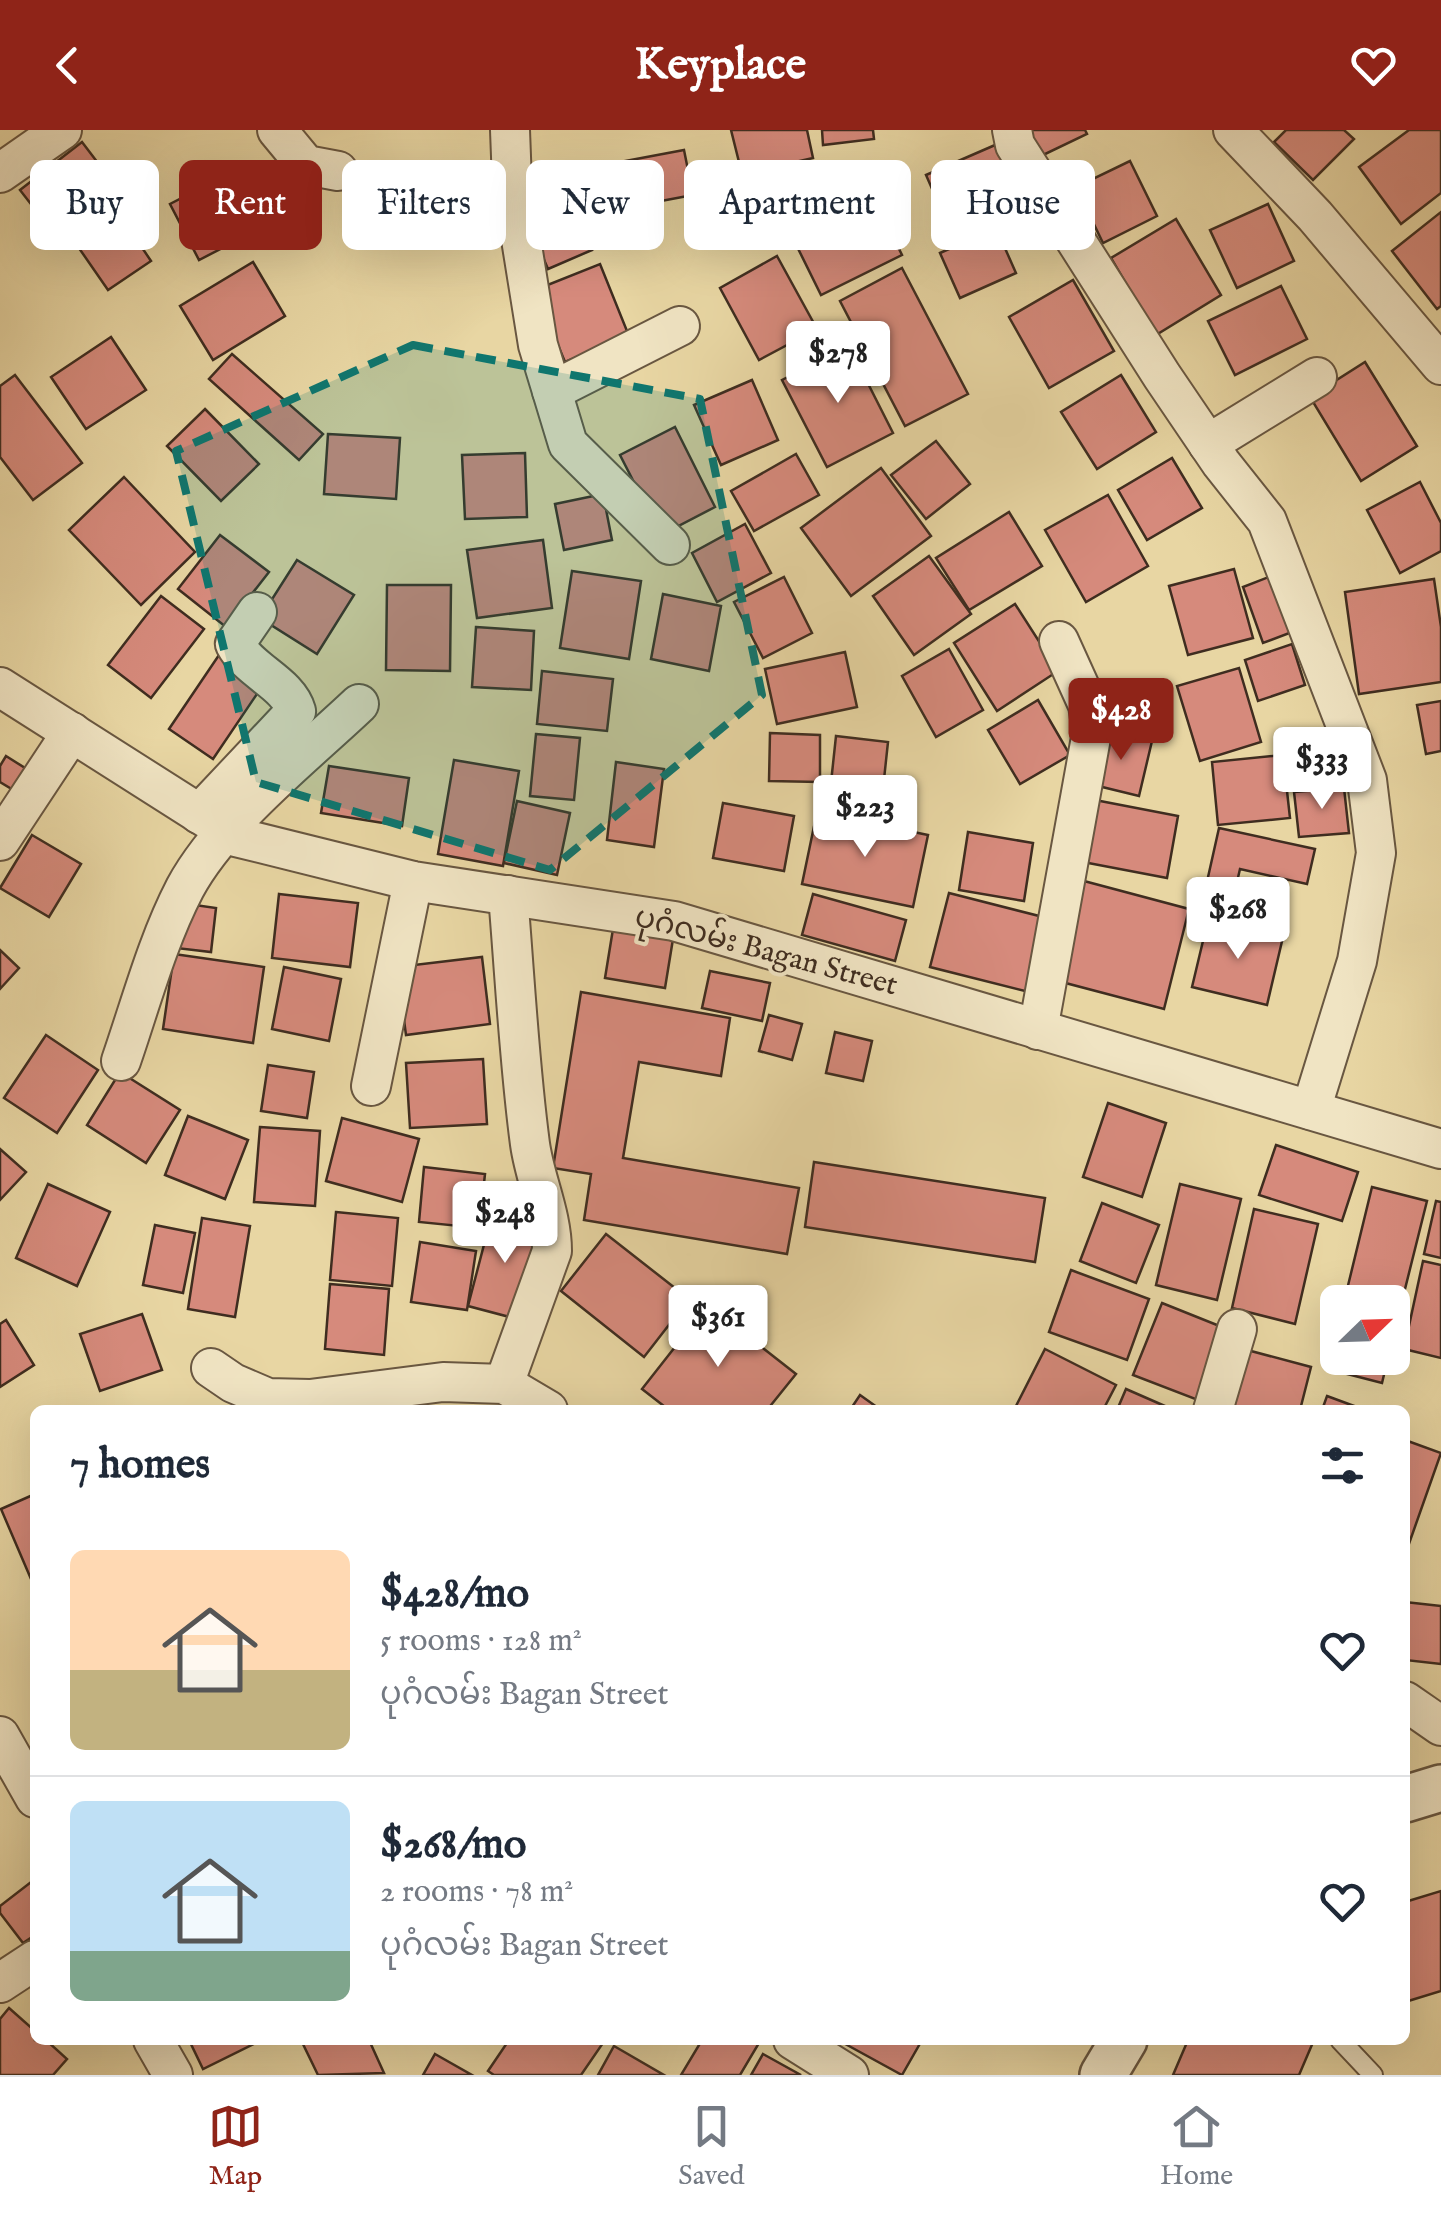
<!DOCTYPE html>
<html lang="en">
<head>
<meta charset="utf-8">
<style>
	body { margin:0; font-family:"IM FELL English","Noto Sans Myanmar",serif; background:#f2f2f3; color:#1f2937; height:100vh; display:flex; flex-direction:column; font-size:38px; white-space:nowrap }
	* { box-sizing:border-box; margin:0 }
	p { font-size:32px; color:#747a83 }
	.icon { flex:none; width:55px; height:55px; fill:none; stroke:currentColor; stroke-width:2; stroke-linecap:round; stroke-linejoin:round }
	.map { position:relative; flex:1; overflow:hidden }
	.side { position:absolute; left:30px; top:1275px; width:1380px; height:640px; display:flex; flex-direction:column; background:#fff; border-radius:15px; box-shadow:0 10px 40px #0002 }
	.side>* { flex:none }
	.hud { position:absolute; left:30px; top:30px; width:1382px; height:90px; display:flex; gap:20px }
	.needle { width:65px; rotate:67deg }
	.tools { position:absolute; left:1320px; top:1155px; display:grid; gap:20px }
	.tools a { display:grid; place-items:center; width:90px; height:90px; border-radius:15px; background:#fff; box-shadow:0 10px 40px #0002; font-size:50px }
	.price { position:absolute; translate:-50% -85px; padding:0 22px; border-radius:10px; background:#fff; color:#222; font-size:32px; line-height:65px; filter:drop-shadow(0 2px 5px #0008) }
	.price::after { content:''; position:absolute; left:50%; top:60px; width:30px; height:22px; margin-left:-15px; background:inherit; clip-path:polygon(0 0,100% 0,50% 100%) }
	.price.selected { background:#8f2418; color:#fff }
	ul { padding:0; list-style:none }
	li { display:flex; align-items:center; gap:30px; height:250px; padding:0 40px }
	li+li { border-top:2px solid #e0e1e3 }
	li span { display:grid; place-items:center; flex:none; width:280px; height:200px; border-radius:15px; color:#555 }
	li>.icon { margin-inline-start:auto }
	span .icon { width:120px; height:120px; fill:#fffc; stroke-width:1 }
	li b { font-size:42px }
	h2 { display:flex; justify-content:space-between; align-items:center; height:120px; padding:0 40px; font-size:42px }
	.chip { padding:0 35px; border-radius:15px; background:#fff; box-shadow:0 10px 40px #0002; font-size:35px; line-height:90px }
	.chip.selected { background:#8f2418; color:#fff }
	header { display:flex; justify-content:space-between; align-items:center; height:130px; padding:0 40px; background:#8f2418; color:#fff; font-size:45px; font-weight:800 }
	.tab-bar { display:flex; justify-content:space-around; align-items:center; height:140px; border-top:2px solid #e0e1e3; background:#fff; font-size:28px; color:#747a83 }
	.tab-bar a { display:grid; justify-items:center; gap:5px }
	.tab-bar .selected { color:#8f2418 }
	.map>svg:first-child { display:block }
	.building { fill:#d68a7c; stroke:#3f2d20; stroke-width:2.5 }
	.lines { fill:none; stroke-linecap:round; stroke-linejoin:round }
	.service-casing { stroke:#695741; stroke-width:22 }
	.minor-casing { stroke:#695741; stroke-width:42 }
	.tertiary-casing { stroke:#695741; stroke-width:50 }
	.service { stroke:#f0e4c3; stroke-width:18 }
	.minor { stroke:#f0e4c3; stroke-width:38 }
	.tertiary { stroke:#f0e4c3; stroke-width:45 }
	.marked { fill:#0f766e; fill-opacity:0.2; stroke:#0f766e; stroke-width:8; stroke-dasharray:20 12; stroke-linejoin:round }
	.labels { text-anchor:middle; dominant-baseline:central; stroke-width:8; stroke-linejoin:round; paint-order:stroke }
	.street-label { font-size:30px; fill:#3f2d20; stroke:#f0e4c3 }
</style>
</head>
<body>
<header><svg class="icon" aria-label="back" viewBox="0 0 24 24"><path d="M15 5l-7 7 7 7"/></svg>Keyplace<svg class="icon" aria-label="heart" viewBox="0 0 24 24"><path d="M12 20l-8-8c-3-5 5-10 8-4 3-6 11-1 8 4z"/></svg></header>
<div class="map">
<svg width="1441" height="1945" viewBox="0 0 1441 1945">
	<rect width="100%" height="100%" fill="#e8d6a3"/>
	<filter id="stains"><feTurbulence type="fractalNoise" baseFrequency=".002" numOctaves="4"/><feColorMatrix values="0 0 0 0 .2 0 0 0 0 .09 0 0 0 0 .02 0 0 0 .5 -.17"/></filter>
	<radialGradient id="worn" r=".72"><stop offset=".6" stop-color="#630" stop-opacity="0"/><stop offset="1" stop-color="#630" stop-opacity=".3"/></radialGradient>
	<g class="building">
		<path d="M 731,0 L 807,0 L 813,28 L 742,44 Z"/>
		<path d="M 822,0 L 873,0 L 874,9 L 823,15 Z"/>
		<path d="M 1029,0 L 1085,0 L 1087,4 L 1041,26 Z"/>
		<path d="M 1286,0 L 1344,0 L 1354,9 L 1313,50 L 1274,12 Z"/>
		<path d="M 1409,0 L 1441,0 L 1441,63 L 1401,94 L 1359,37 Z"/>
		<path d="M 82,12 L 120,62 L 58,109 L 20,60 Z"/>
		<path d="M 1002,12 L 1026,67 L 950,100 L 926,45 Z"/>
		<path d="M 684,20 L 693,65 L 629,77 L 620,32 Z"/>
		<path d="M 1130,31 L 1157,86 L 1103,113 L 1076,57 Z"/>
		<path d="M 857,34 L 902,125 L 821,165 L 776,74 Z"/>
		<path d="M 748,50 L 764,91 L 718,109 L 702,68 Z"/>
		<path d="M 209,54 L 238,110 L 199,130 L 170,74 Z"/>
		<path d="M 568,64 L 592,120 L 548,139 L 524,83 Z"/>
		<path d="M 1268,74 L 1294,131 L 1237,158 L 1210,100 Z"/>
		<path d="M 116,79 L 151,131 L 108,160 L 72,108 Z"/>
		<path d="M 1441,82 L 1441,176 L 1437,179 L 1392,121 Z"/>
		<path d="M 1176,89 L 1221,165 L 1156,205 L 1111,128 Z"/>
		<path d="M 996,98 L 1016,143 L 960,168 L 940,123 Z"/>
		<path d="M 777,126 L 817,199 L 759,230 L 720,158 Z"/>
		<path d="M 253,132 L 285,186 L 213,230 L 180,176 Z"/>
		<path d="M 600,134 L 629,206 L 565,232 L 535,160 Z"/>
		<path d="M 902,138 L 968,264 L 905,296 L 840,171 Z"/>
		<path d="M 1073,150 L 1114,221 L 1049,258 L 1009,187 Z"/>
		<path d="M 1281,156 L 1307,209 L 1235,245 L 1208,191 Z"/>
		<path d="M 111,207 L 146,260 L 86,299 L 51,247 Z"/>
		<path d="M 849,216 L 893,303 L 827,337 L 782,250 Z"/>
		<path d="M 232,224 L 323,304 L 299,330 L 209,249 Z"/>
		<path d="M 1365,232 L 1417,316 L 1361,351 L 1310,267 Z"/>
		<path d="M 15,245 L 82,333 L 33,370 L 0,327 L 0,256 Z"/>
		<path d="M 1121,245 L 1156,302 L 1097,339 L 1061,282 Z"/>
		<path d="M 752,250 L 778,310 L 721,335 L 694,275 Z"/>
		<path d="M 205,279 L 259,334 L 221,371 L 167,316 Z"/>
		<path d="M 675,297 L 715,377 L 661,405 L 620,325 Z"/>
		<path d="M 328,304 L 400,308 L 396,369 L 324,364 Z"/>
		<path d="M 936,311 L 970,354 L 926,389 L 891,345 Z"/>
		<path d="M 525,323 L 527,387 L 465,389 L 462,325 Z"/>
		<path d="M 796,324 L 819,365 L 754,401 L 731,361 Z"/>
		<path d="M 1172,328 L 1202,378 L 1147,410 L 1118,360 Z"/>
		<path d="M 881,338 L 931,406 L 851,466 L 801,398 Z"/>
		<path d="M 124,347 L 195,422 L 141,475 L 69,400 Z"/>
		<path d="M 1420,352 L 1441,393 L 1441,421 L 1400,443 L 1367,380 Z"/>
		<path d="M 603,364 L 612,410 L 564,420 L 555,374 Z"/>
		<path d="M 1108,365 L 1148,436 L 1086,472 L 1045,400 Z"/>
		<path d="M 1009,382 L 1042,436 L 969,480 L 936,428 Z"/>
		<path d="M 745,394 L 771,443 L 717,472 L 692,423 Z"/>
		<path d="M 220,405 L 269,442 L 226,497 L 178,459 Z"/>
		<path d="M 543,410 L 552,478 L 477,488 L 467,420 Z"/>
		<path d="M 929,426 L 971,484 L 914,525 L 873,466 Z"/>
		<path d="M 297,430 L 354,465 L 317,524 L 260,488 Z"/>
		<path d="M 1234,439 L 1253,508 L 1188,525 L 1169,456 Z"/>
		<path d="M 572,441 L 641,451 L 629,529 L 560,518 Z"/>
		<path d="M 1279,443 L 1300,499 L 1263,513 L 1243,457 Z"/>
		<path d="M 784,447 L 812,503 L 763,528 L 734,472 Z"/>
		<path d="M 1434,449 L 1441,497 L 1441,552 L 1359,564 L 1345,462 Z"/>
		<path d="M 387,455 L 451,455 L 450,541 L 386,540 Z"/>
		<path d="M 663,464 L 721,476 L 709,541 L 651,529 Z"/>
		<path d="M 161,466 L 204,499 L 151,568 L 108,535 Z"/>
		<path d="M 1015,474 L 1058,541 L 997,581 L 954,513 Z"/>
		<path d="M 476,497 L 534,501 L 531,560 L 472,557 Z"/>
		<path d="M 1292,514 L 1305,555 L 1258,571 L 1245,530 Z"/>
		<path d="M 949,519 L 983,580 L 936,607 L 902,546 Z"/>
		<path d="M 845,522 L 857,577 L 777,594 L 765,539 Z"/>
		<path d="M 219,525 L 263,555 L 213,629 L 169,599 Z"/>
		<path d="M 1239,538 L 1261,612 L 1200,631 L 1177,556 Z"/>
		<path d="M 542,541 L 613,549 L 607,601 L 537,594 Z"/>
		<path d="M 1038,570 L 1070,625 L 1020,654 L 988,600 Z"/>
		<path d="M 1441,571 L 1441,621 L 1426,624 L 1417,575 Z"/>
		<path d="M 1103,600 L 1152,611 L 1139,666 L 1090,654 Z"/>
		<path d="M 770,603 L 820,605 L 820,652 L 769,651 Z"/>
		<path d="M 536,604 L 580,608 L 574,670 L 530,666 Z"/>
		<path d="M 836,606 L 888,612 L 882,668 L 830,662 Z"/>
		<path d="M 1283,625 L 1290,688 L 1218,695 L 1212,632 Z"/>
		<path d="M 6,626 L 33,643 L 20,664 L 0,652 L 0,636 Z"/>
		<path d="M 454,630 L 519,641 L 503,736 L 438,724 Z"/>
		<path d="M 616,632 L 664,639 L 654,717 L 607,710 Z"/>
		<path d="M 329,636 L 409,648 L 402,696 L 321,683 Z"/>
		<path d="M 1344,658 L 1349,703 L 1299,707 L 1294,662 Z"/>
		<path d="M 1095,670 L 1178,686 L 1167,748 L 1083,732 Z"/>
		<path d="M 517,671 L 570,683 L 557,745 L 504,733 Z"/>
		<path d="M 723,673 L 794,686 L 784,741 L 713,728 Z"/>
		<path d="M 817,682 L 928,705 L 913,777 L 802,754 Z"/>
		<path d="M 1219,698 L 1315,719 L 1307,754 L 1240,739 L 1234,765 L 1280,776 L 1275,800 L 1200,783 Z"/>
		<path d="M 968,702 L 1033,713 L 1024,771 L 959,760 Z"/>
		<path d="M 32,705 L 81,734 L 49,787 L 0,758 Z"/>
		<path d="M 1084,751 L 1189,779 L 1164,879 L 1058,851 Z"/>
		<path d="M 949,763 L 1047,788 L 1029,862 L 930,837 Z"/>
		<path d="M 279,764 L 358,773 L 350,837 L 272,828 Z"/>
		<path d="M 813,764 L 906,790 L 895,831 L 802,805 Z"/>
		<path d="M 181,773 L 216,778 L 211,822 L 176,818 Z"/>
		<path d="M 1208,790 L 1283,807 L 1267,875 L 1192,857 Z"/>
		<path d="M 613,799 L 673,809 L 665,858 L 605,848 Z"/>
		<path d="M 0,820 L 19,838 L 0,859 Z"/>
		<path d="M 174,824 L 264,837 L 253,913 L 163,899 Z"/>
		<path d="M 482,827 L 490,894 L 406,905 L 397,837 Z"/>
		<path d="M 284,837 L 341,849 L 329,911 L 272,899 Z"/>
		<path d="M 710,841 L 770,853 L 762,891 L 702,878 Z"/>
		<path d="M 581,862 L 730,888 L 721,946 L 639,932 L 623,1028 L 799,1058 L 787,1124 L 584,1090 L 591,1044 L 553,1038 Z"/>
		<path d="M 769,885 L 802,894 L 792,930 L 759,921 Z"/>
		<path d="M 835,902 L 872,911 L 863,951 L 826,943 Z"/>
		<path d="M 46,905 L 98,940 L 57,1003 L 4,968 Z"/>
		<path d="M 483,929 L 487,994 L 410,998 L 406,933 Z"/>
		<path d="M 268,935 L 314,942 L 307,988 L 261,981 Z"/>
		<path d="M 120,942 L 180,980 L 146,1033 L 87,995 Z"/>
		<path d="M 1108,973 L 1166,993 L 1142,1067 L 1083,1047 Z"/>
		<path d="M 188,986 L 248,1010 L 225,1069 L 165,1045 Z"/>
		<path d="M 342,988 L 419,1009 L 402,1072 L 326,1051 Z"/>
		<path d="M 260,997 L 320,1001 L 315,1076 L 254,1072 Z"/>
		<path d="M 1276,1015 L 1358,1042 L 1342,1091 L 1259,1065 Z"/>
		<path d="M 0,1019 L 26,1042 L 0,1070 Z"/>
		<path d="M 814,1032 L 1045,1068 L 1035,1132 L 805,1097 Z"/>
		<path d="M 424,1037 L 485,1044 L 479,1098 L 419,1092 Z"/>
		<path d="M 48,1054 L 110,1082 L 77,1156 L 16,1128 Z"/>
		<path d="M 1180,1054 L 1241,1069 L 1217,1170 L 1156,1155 Z"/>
		<path d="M 1372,1057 L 1427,1071 L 1392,1211 L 1392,1172 L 1344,1172 Z"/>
		<path d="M 1436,1071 L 1441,1072 L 1441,1128 L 1424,1124 Z"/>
		<path d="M 1102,1073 L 1159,1095 L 1136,1153 L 1080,1131 Z"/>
		<path d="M 1254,1079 L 1318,1094 L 1295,1194 L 1232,1178 Z"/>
		<path d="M 336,1082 L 398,1088 L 392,1156 L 330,1150 Z"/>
		<path d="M 492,1084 L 541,1096 L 517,1189 L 468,1176 Z"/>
		<path d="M 202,1088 L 250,1096 L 235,1187 L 188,1179 Z"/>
		<path d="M 155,1095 L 195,1103 L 183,1163 L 143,1155 Z"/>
		<path d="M 606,1104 L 689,1169 L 644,1227 L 561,1161 Z"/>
		<path d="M 420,1112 L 476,1121 L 467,1180 L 411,1172 Z"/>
		<path d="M 1423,1131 L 1441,1135 L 1441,1228 L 1404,1219 Z"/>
		<path d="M 1071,1140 L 1149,1169 L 1127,1230 L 1049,1202 Z"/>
		<path d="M 330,1154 L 389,1159 L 384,1225 L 325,1219 Z"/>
		<path d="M 1162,1173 L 1232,1201 L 1203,1272 L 1133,1245 Z"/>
		<path d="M 708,1175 L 796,1244 L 767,1280 L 669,1280 L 642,1259 Z"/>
		<path d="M 142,1184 L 162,1240 L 100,1261 L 80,1204 Z"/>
		<path d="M 6,1190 L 34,1235 L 0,1257 L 0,1194 Z"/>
		<path d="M 1338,1199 L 1338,1228 L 1388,1228 L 1382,1253 L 1328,1239 Z"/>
		<path d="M 1236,1217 L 1311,1237 L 1300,1280 L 1219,1280 Z"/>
		<path d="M 1045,1219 L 1116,1255 L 1103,1280 L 1014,1280 Z"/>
		<path d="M 1126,1259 L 1174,1280 L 1117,1280 Z"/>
		<path d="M 860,1265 L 881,1280 L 850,1280 Z"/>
		<path d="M 1327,1266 L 1365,1280 L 1322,1280 Z"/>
		<path d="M 1405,1310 L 1441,1323 L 1405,1425 Z"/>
		<path d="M 35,1364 L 35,1448 L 31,1449 L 1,1379 Z"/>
		<path d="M 1405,1472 L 1441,1476 L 1441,1534 L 1405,1530 Z"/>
		<path d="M 35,1749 L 35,1805 L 23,1813 L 0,1783 L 0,1776 Z"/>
		<path d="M 1441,1761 L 1441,1861 L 1405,1872 L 1405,1772 Z"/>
		<path d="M 9,1878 L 35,1901 L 35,1910 L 46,1910 L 67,1929 L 53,1945 L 0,1945 L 0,1889 Z"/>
		<path d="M 189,1910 L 262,1910 L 203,1939 Z"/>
		<path d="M 301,1910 L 369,1910 L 384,1943 L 318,1945 Z"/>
		<path d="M 509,1910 L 598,1910 L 603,1913 L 581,1945 L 494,1945 L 488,1941 Z"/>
		<path d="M 702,1910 L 754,1910 L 759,1913 L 740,1945 L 681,1945 Z"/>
		<path d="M 838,1910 L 922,1910 L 902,1945 Z"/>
		<path d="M 1188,1910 L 1314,1910 L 1299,1945 L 1173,1945 Z"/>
		<path d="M 614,1916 L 664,1945 L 598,1945 Z"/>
		<path d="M 435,1924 L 472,1945 L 423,1945 Z"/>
		<path d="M 763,1924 L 801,1945 L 751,1945 Z"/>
	</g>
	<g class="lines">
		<g class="service-casing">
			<path id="service" d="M 1340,1910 L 1373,1945"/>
		</g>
		<g class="minor-casing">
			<g id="minor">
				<path d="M 277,0 L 306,35 L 338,41"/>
				<path d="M 510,0 L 512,53 L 538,215 L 568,314 L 670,415"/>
				<path d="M 1012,0 L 1015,15 L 1162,246 L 1221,333 L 1267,391 L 1367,650 L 1376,723 L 1357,831 L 1311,980"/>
				<path d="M 1233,0 L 1315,86 L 1441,235"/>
				<path d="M 0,43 L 62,0"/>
				<path d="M 552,261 L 680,196"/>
				<path d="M 1208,314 L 1317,247"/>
				<path d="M 0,557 L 236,707 L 413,751 L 674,791 L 1441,1019"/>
				<path d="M 199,684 L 296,581 C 288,553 249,541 235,514 L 257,482"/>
				<path d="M 0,711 L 72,602"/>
				<path d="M 1038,900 L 1092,602 L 1088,575 L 1059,511"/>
				<path d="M 121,931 C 141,873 157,812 185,758 C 221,691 303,627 359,574"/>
				<path d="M 371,956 L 413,751"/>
				<path d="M 211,1238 L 233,1253 L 268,1268 L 310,1269 L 443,1252 L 504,1254 L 548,1280"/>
				<path d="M 504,1254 L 552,1121 C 552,1084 535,1050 530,1014 C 519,932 515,848 508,765"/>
				<path d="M 1213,1280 L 1237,1199"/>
				<path d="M 1405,1571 L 1441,1596"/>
				<path d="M 0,1606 L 35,1668"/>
				<path d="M 0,1853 L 35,1830"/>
				<path d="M 153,1910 L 173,1945"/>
				<path d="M 793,1910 L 849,1945"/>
			</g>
		</g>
		<g class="tertiary-casing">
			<g id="tertiary">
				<path d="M 1405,1669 L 1441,1658"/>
				<path d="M 1103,1945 L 1124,1910"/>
			</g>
		</g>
		<use href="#service" class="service"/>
		<use href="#minor" class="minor"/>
		<use href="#tertiary" class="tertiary"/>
	</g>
	<path class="marked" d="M 413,215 L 700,269 L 762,565 L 550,740 L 256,652 L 176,321 Z"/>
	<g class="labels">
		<g class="street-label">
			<text transform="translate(766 822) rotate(15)">ပုဂံလမ်း Bagan Street</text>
		</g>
	</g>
	<rect width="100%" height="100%" filter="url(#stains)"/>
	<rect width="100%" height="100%" fill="url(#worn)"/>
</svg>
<div class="tools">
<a><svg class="needle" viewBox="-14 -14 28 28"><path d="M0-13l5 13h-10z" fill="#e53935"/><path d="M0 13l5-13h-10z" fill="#747a83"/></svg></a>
</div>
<b class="price" style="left:838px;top:276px">$278</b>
<b class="price selected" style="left:1121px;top:633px">$428</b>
<b class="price" style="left:1322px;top:682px">$333</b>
<b class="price" style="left:865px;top:730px">$223</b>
<b class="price" style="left:1238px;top:832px">$268</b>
<b class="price" style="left:505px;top:1136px">$248</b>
<b class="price" style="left:718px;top:1240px">$361</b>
<div class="hud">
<a class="chip">Buy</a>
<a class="chip selected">Rent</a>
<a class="chip">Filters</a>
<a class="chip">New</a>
<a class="chip">Apartment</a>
<a class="chip">House</a>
</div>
<section class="side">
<h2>7 homes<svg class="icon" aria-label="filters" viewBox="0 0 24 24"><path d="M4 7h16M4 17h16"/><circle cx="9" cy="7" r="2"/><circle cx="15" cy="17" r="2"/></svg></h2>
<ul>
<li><span style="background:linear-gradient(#ffd9b3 60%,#c2b280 0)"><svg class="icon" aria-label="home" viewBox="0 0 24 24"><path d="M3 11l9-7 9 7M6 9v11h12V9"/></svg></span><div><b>$428/mo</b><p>5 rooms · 128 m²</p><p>ပုဂံလမ်း Bagan Street</p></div><svg class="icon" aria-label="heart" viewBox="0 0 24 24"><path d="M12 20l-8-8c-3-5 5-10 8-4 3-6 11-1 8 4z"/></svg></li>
<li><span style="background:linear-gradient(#bfe0f5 75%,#7fa58c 0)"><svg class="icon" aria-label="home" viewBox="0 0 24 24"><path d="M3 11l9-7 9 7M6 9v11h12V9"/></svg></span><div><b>$268/mo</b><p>2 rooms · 78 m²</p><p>ပုဂံလမ်း Bagan Street</p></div><svg class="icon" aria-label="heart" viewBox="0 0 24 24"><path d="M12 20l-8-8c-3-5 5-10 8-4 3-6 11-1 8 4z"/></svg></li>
</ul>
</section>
</div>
<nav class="tab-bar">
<a class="selected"><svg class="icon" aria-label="map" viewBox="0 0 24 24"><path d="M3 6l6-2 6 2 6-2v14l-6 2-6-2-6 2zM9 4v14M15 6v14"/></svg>Map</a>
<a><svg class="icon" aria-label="saved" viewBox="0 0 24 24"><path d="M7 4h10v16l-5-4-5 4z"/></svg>Saved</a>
<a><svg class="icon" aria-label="home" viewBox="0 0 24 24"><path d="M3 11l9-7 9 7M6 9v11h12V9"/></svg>Home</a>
</nav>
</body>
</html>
